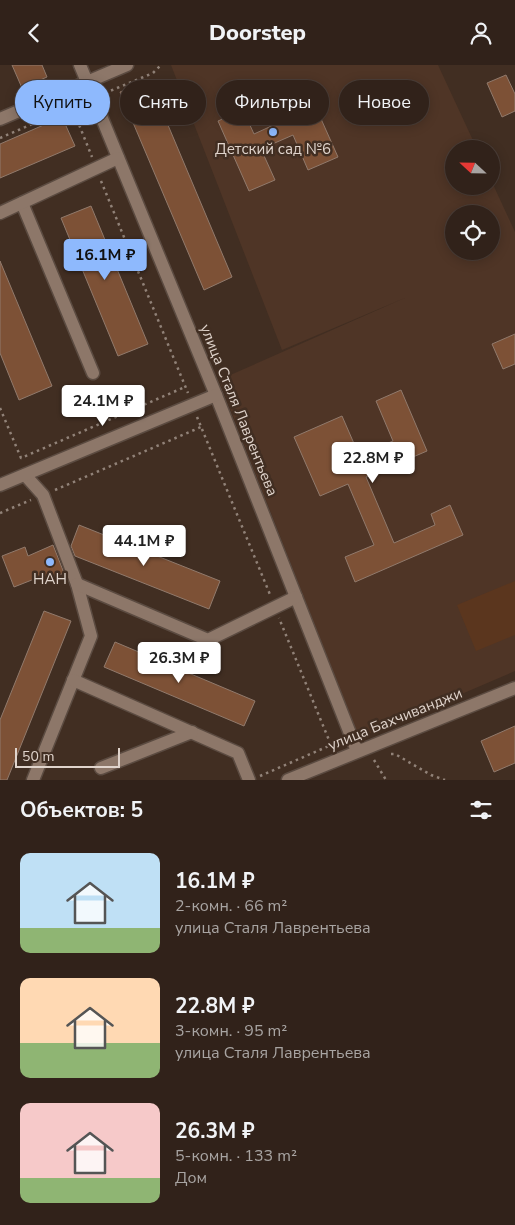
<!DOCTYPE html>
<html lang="ru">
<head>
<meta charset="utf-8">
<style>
	body { margin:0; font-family:"Nunito Sans",sans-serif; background:#392a23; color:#f1f3f6; height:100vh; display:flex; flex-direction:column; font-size:19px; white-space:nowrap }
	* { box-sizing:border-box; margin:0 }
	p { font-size:16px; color:#a8a4a2 }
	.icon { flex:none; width:28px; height:28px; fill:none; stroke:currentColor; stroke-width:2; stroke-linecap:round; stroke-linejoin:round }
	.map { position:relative; height:715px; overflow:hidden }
	.drawer { display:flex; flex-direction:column; background:#31221a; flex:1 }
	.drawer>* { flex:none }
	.top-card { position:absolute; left:15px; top:15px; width:485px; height:45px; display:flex; gap:10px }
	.needle { width:32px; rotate:292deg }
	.controls { position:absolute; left:445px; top:75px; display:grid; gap:10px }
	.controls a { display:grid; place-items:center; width:55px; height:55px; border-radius:50%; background:#31221a; box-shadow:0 2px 12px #0003,0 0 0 1px #4c3f39; font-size:25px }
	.scale { position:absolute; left:15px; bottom:12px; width:105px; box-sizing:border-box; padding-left:5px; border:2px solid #e0d4cc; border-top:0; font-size:14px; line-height:18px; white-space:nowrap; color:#e0d4cc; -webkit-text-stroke:4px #412e22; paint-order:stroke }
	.price { position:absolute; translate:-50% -42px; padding:0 11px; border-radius:5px; background:#fff; color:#222; font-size:16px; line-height:32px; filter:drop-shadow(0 1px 2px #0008) }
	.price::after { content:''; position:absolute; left:50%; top:30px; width:15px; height:11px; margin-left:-8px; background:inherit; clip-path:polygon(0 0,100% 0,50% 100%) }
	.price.active { background:#8eb9fd; color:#111 }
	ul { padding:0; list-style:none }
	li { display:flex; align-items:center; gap:15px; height:125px; padding:0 20px }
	li span { display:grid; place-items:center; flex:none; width:140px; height:100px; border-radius:10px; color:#555 }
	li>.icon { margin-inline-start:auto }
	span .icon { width:60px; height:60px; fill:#fffc; stroke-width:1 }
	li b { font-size:21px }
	h2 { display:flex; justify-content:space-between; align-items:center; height:60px; padding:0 20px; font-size:21px }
	.tag { padding:0 18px; border-radius:22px; background:#31221a; box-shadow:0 2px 12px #0003,0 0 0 1px #4c3f39; font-size:18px; line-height:45px }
	.tag.active { background:#8eb9fd; color:#111 }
	header { display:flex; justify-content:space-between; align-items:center; height:65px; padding:0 20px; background:#31221a; font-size:22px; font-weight:800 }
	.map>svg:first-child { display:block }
	.built { fill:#4f3526; fill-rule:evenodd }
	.green { fill:#5b361e }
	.building { fill:#7d5136; stroke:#917a6c }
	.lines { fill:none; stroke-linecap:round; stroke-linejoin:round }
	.minor-casing { stroke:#5b4b41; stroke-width:15 }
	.path { stroke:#918278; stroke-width:2.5; stroke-dasharray:2.5 4; stroke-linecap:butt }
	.minor { stroke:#8d7769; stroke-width:12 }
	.poi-dot { fill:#8eb9fd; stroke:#412e22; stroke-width:2 }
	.labels { text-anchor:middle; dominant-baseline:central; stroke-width:5; stroke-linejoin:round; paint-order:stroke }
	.poi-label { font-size:15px; fill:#e0d4cc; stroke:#412e22 }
	.street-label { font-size:15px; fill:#e0d4cc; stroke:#412e22 }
</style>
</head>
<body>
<header><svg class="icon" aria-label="back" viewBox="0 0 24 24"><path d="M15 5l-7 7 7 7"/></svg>Doorstep<svg class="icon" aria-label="person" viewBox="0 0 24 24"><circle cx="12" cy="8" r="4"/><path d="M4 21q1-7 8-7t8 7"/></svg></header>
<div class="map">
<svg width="515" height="715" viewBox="0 0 515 715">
	<rect width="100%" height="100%" fill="#412e22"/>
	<path class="built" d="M 171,0 L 438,0 L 477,84 L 454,84 L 454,121 L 491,121 L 491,115 L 515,167 L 515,606 L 359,673 L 219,315 L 407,232 L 282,285 ZM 454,149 L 491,149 L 491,186 L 454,186 Z"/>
	<path class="green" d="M 515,516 L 515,570 L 476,586 L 457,540 Z"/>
	<g class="building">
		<path d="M 12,0 L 42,0 L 47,12 L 22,23 Z"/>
		<path d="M 506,10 L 515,29 L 515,46 L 502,52 L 487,18 Z"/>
		<path d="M 149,15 L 232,212 L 204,225 L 120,27 Z"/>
		<path d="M 305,18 L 338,92 L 308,105 L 293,70 L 261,84 L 275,115 L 249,126 L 218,56 L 243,45 L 254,69 L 289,53 L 279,30 Z"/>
		<path d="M 62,52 L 75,81 L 0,113 L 0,79 Z"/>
		<path d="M 91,141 L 148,279 L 118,291 L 61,153 Z"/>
		<path d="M 0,196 L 52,321 L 19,335 L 0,288 Z"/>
		<path d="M 515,269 L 515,299 L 503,304 L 492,279 Z"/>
		<path d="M 401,325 L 427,386 L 366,412 L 394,478 L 435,460 L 431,449 L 450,440 L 463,470 L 355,517 L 345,492 L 374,480 L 348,419 L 320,431 L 294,372 L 342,351 L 359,390 L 393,376 L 376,336 Z"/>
		<path d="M 79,460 L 220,516 L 209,544 L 75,491 L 71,481 Z"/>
		<path d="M 53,480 L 64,508 L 44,516 L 42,511 L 14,522 L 2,491 L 25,482 L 28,491 Z"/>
		<path d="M 44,546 L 71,556 L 7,715 L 0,715 L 0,655 Z"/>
		<path d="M 115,577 L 255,636 L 244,661 L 104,602 Z"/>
		<path d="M 515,661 L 515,698 L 494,707 L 481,676 Z"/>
	</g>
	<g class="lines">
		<g class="minor-casing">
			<g id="minor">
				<path d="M 80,0 L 216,330 L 357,686"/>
				<path d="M 0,54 L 127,0"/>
				<path d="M 22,138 L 93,308"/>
				<path d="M 0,148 L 118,93"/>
				<path d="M 25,410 L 43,430 L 77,519 L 91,571 L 33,715"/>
				<path d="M 0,420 L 216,330"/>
				<path d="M 77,519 L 208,575 L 296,532"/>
				<path d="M 73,615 L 238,688 L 249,715"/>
				<path d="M 101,703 L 192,667"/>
				<path d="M 288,715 L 515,623"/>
			</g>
		</g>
		<g class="path">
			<path d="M 105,28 L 153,8 L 161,0"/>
			<path d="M 72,42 L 92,92"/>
			<path d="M 0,73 L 81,38"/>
			<path d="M 101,116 L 188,328"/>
			<path d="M 0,343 L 21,393 L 185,322"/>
			<path d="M 197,352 L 271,532"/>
			<path d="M 55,425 L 201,362"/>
			<path d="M 0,448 L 31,435"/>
			<path d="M 391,689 L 395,689 L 431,710 L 445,715"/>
			<path d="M 374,695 L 386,715"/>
			<path d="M 260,711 L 331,680 L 279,553"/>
		</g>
		<use href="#minor" class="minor"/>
	</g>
	<g class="poi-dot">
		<circle cx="273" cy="67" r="5"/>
		<circle cx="50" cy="497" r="5"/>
	</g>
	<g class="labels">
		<g class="poi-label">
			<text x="273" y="84">Детский сад №6</text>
			<text x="50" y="514">НАН</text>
		</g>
		<g class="street-label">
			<text transform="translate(239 345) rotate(68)">улица Сталя Лаврентьева</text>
			<text transform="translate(395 654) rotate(-22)">улица Бахчиванджи</text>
		</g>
	</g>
</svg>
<div class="controls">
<a><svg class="needle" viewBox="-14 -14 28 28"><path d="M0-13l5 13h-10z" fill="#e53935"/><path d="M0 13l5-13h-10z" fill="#a8a4a2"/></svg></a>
<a><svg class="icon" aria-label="locate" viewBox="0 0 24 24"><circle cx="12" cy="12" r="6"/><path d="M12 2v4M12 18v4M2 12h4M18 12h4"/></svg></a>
</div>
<div class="scale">50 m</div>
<b class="price active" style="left:105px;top:216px">16.1M ₽</b>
<b class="price" style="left:103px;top:362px">24.1M ₽</b>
<b class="price" style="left:373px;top:419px">22.8M ₽</b>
<b class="price" style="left:144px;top:502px">44.1M ₽</b>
<b class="price" style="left:179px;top:619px">26.3M ₽</b>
<div class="top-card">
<a class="tag active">Купить</a>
<a class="tag">Снять</a>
<a class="tag">Фильтры</a>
<a class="tag">Новое</a>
</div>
</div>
<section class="drawer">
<h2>Объектов: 5<svg class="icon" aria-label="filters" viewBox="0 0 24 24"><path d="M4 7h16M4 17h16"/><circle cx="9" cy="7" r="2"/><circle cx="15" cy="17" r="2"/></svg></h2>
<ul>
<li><span style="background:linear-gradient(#bfe0f5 75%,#8fb573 0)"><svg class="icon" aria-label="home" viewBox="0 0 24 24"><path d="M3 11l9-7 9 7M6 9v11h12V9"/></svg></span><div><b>16.1M ₽</b><p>2-комн. · 66 m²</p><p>улица Сталя Лаврентьева</p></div></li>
<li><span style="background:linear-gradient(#ffd9b3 65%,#8fb573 0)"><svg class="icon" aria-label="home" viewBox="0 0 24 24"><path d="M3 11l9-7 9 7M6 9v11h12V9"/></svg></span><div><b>22.8M ₽</b><p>3-комн. · 95 m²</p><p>улица Сталя Лаврентьева</p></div></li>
<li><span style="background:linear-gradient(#f6c9c9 75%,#8fb573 0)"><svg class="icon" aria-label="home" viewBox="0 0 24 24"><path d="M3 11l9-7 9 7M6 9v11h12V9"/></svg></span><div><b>26.3M ₽</b><p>5-комн. · 133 m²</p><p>Дом</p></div></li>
</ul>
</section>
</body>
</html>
